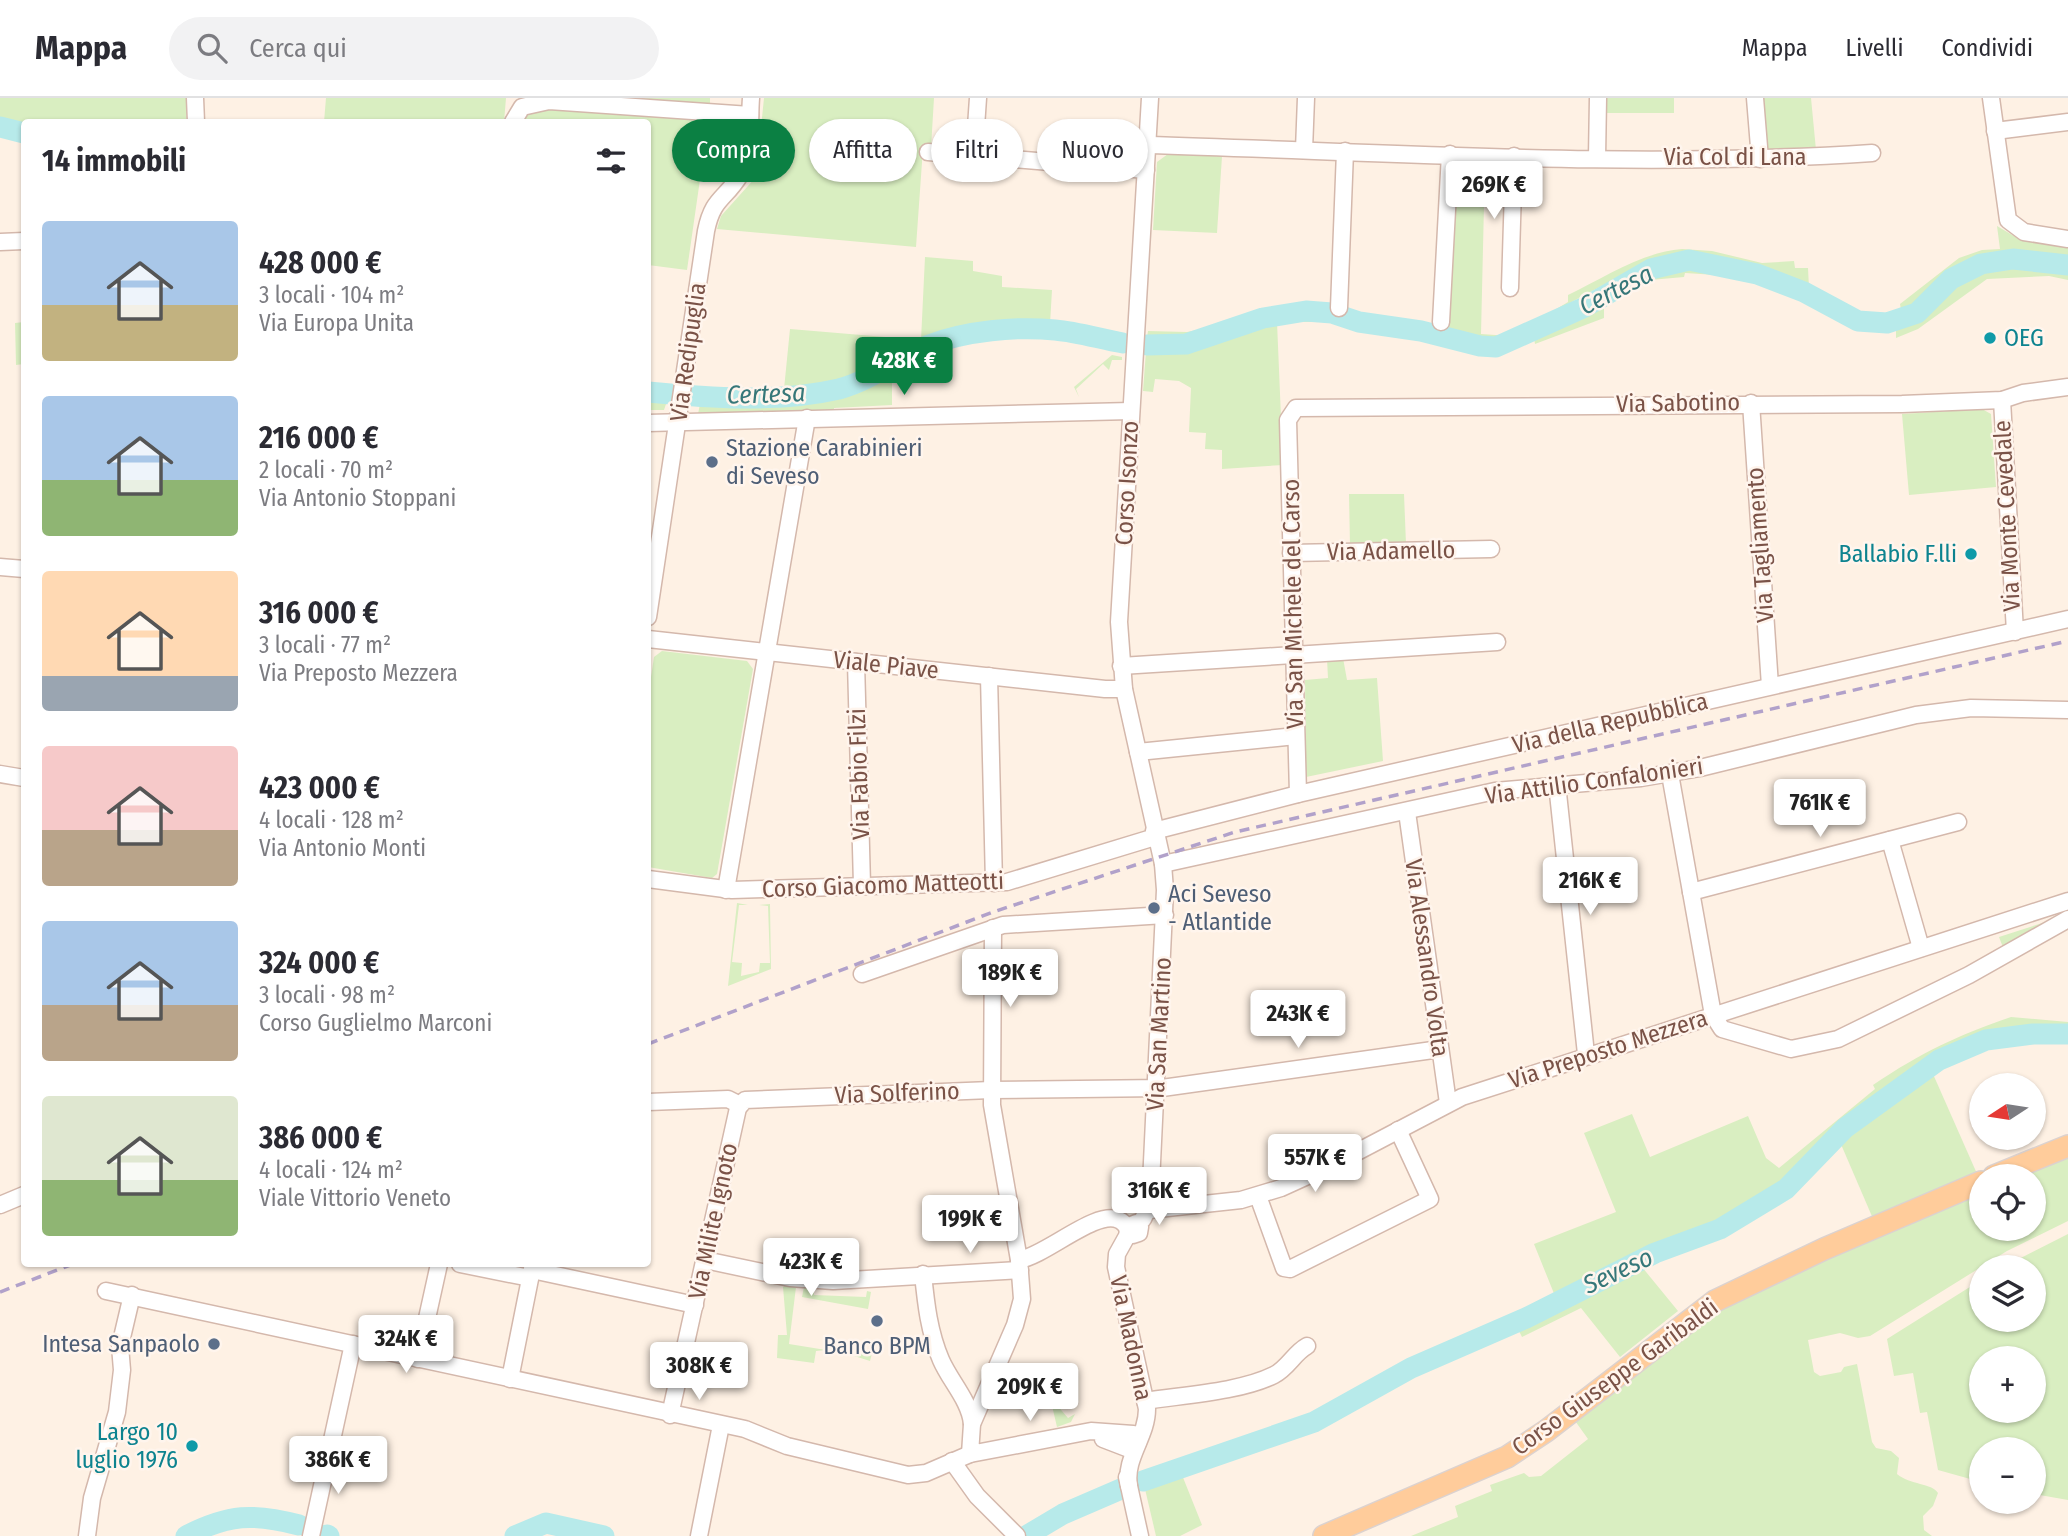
<!DOCTYPE html>
<html lang="it">
<head>
<meta charset="utf-8">
<style>
	body { margin:0; font-family:"Fira Sans Condensed",sans-serif; background:#f2f2f3; color:#2b2b33; height:100vh; display:flex; flex-direction:column; font-size:26px; white-space:nowrap }
	* { box-sizing:border-box; margin:0 }
	p { font-size:23px; color:#7c7c81 }
	.icon { flex:none; width:38px; height:38px; fill:none; stroke:currentColor; stroke-width:2; stroke-linecap:round; stroke-linejoin:round }
	.map { position:relative; flex:1; overflow:hidden }
	.drawer { position:absolute; left:21px; top:21px; width:630px; height:1148px; display:flex; flex-direction:column; background:#fff; border-radius:7px; box-shadow:0 2px 5px #0004 }
	.drawer>* { flex:none }
	.top-card { position:absolute; left:672px; top:21px; width:665px; height:63px; display:flex; gap:14px }
	.needle { width:46px; rotate:258deg }
	.buttons { position:absolute; left:1969px; top:975px; display:grid; gap:14px }
	.buttons a { display:grid; place-items:center; width:77px; height:77px; border-radius:50%; background:#fff; box-shadow:0 2px 5px #0004; font-size:35px }
	.price { position:absolute; translate:-50% -60px; padding:0 16px; border-radius:7px; background:#fff; color:#222; font-size:23px; line-height:46px; filter:drop-shadow(0 2px 4px #0008) }
	.price::after { content:''; position:absolute; left:50%; top:42px; width:21px; height:16px; margin-left:-10px; background:inherit; clip-path:polygon(0 0,100% 0,50% 100%) }
	.price.on { background:#0b8043; color:#fff }
	ul { padding:0; list-style:none }
	li { display:flex; align-items:center; gap:21px; height:175px; padding:0 21px }
	li span { display:grid; place-items:center; flex:none; width:196px; height:140px; border-radius:7px; color:#555 }
	li>.icon { margin-inline-start:auto }
	span .icon { width:84px; height:84px; fill:#fffc; stroke-width:1 }
	li b { font-size:30px }
	h2 { display:flex; justify-content:space-between; align-items:center; height:84px; padding:0 21px; font-size:30px }
	.chip { padding:0 24px; border-radius:32px; background:#fff; box-shadow:0 2px 5px #0004; font-size:24px; line-height:63px }
	.chip.on { background:#0b8043; color:#fff }
	header { display:flex; align-items:center; gap:42px; box-sizing:border-box; height:98px; padding:0 35px; background:#fff; border-bottom:2px solid #e1e1e2 }
	header strong { font-size:33px }
	nav { display:flex; gap:38px; margin-inline-start:auto; font-size:24px }
	.search { width:490px; height:63px; background:#f2f2f3; display:flex; align-items:center; gap:18px; box-sizing:border-box; padding:0 24px; border-radius:38px; color:#7c7c81; font-size:26px }
	.map>svg:first-child { display:block }
	.green { fill:#d9eec1; fill-rule:evenodd }
	.lines { fill:none; stroke-linecap:round; stroke-linejoin:round }
	.river { stroke:#b7eaea; stroke-width:21 }
	.minor-casing { stroke:#d4b8ac; stroke-width:19 }
	.major-casing { stroke:#dcd2cf; stroke-width:24 }
	.minor { stroke:#fff; stroke-width:16 }
	.major { stroke:#ffcc9b; stroke-width:21 }
	.rail { stroke:#b1a1ca; stroke-width:3.5; stroke-dasharray:10 7; stroke-linecap:butt }
	.culture-dot { fill:#0f9aa8; stroke:#fff5ed; stroke-width:2.5 }
	.service-dot { fill:#5c6f8a; stroke:#fff5ed; stroke-width:2.5 }
	.labels { text-anchor:middle; dominant-baseline:central; stroke-width:5; stroke-linejoin:round; paint-order:stroke }
	.street-label { font-size:24px; fill:#7a5247; stroke:#fff5ed }
	.culture-label { font-size:24px; fill:#0d838f; stroke:#fff5ed; text-anchor:end }
	.service-label { font-size:24px; fill:#4e5e75; stroke:#fff5ed; text-anchor:start }
	.water-label { font-size:26px; font-style:italic; fill:#367779; stroke:#fff5ed }
</style>
</head>
<body>
<header>
<strong>Mappa</strong>
<div class="search"><svg class="icon" aria-label="search" viewBox="0 0 24 24"><circle cx="10" cy="10" r="6"/><path d="M15 15l6 6"/></svg>Cerca qui</div>
<nav><a>Mappa</a><a>Livelli</a><a>Condividi</a></nav>
</header>
<div class="map">
<svg width="2068" height="1438" viewBox="0 0 2068 1438">
	<rect width="100%" height="100%" fill="#fef1e4"/>
	<g class="green">
		<path d="M 0,0 L 188,0 L 186,24 L 24,24 L 24,30 L 0,23 Z"/>
		<path d="M 326,0 L 506,0 L 504,24 L 324,24 Z"/>
		<path d="M 622,0 L 710,0 L 710,6 Z"/>
		<path d="M 764,0 L 934,0 L 931,50 L 923,50 L 916,149 L 717,131 L 721,118 L 756,79 Z"/>
		<rect x="1602" y="0" width="72" height="15"/>
		<path d="M 1762,0 L 1811,0 L 1816,52 L 1771,55 L 1767,50 Z"/>
		<path d="M 536,10 L 709,19 L 687,172 L 648,167 L 648,24 L 520,24 L 522,18 Z"/>
		<path d="M 1168,56 L 1222,58 L 1217,135 L 1153,132 L 1157,64 Z"/>
		<path d="M 1454,63 L 1485,64 L 1481,236 L 1510,238 C 1485,248 1462,239 1437,232 Z"/>
		<path d="M 1997,128 L 2019,141 L 2068,150 L 2068,161 C 2027,156 1971,148 1939,182 C 1921,199 1919,209 1893,216 L 1901,212 L 1900,206 L 1959,160 L 1982,152 L 2000,151 Z"/>
		<path d="M 1682,151 L 1712,153 L 1762,165 L 1794,163 L 1795,170 L 1808,170 L 1809,190 L 1768,173 L 1698,157 L 1680,158 L 1635,170 L 1538,222 L 1568,204 L 1568,197 C 1606,179 1639,155 1682,151 Z"/>
		<path d="M 925,159 L 973,163 L 973,173 L 1002,178 L 1002,189 L 1052,192 L 1050,226 C 1010,230 966,227 928,243 C 915,248 904,257 891,264 C 859,283 822,293 784,291 L 790,231 L 921,242 Z"/>
		<path d="M 2010,167 L 2068,172 L 2068,182 L 2049,178 L 1987,181 L 1918,231 L 1896,240 L 1896,231 C 1948,214 1939,170 2010,167 Z"/>
		<path d="M 1687,168 C 1701,171 1718,174 1732,178 L 1685,175 L 1684,179 L 1650,182 L 1650,179 Z"/>
		<path d="M 1604,208 L 1604,220 L 1535,246 L 1534,240 L 1516,250 L 1483,256 L 1412,237 L 1360,232 L 1330,224 L 1277,224 L 1283,367 L 1222,371 L 1222,352 L 1205,351 L 1206,335 L 1189,334 L 1191,290 L 1179,283 L 1155,281 L 1153,294 L 1143,293 L 1146,253 L 1185,252 L 1272,223 L 1311,217 L 1330,219 L 1367,231 L 1425,238 L 1481,254 L 1495,254 Z"/>
		<path d="M 24,224 L 24,266 L 16,267 L 15,225 Z"/>
		<path d="M 1236,224 L 1187,238 L 1147,239 L 1148,233 L 1187,234 Z"/>
		<path d="M 1112,257 L 1122,259 L 1122,262 L 1112,262 L 1109,272 L 1103,266 L 1076,291 L 1079,299 L 1074,289 Z"/>
		<path d="M 892,277 L 892,307 L 834,310 L 834,313 L 698,316 L 700,306 C 767,304 829,302 892,277 Z"/>
		<path d="M 648,299 L 668,300 L 664,312 L 648,312 Z"/>
		<path d="M 1982,311 L 1991,316 L 1996,389 L 1909,397 L 1902,316 Z"/>
		<path d="M 1349,396 L 1404,396 L 1406,446 L 1350,447 Z"/>
		<path d="M 662,553 L 747,563 L 753,571 L 717,776 L 712,780 L 648,769 L 648,599 L 654,559 Z"/>
		<path d="M 1343,560 L 1347,582 L 1377,580 L 1383,663 L 1306,679 L 1305,582 L 1328,580 L 1327,561 Z"/>
		<path d="M 737,805 L 748,807 L 739,807 L 732,864 L 742,865 L 741,878 L 759,874 L 760,865 L 770,865 L 768,808 L 759,807 L 770,806 L 771,871 L 728,888 Z"/>
		<path d="M 2068,811 L 2068,816 L 2004,852 L 1999,839 L 2064,818 L 2063,813 Z"/>
		<path d="M 2011,919 L 2068,924 L 2068,928 L 2006,929 L 1935,957 L 1853,1013 L 1778,1088 L 1744,1110 L 1722,1122 L 1649,1150 L 1555,1198 L 1534,1146 L 1616,1114 L 1584,1035 L 1632,1016 L 1650,1059 L 1748,1018 L 1766,1060 L 1779,1070 L 1875,991 L 1873,987 C 1922,954 1956,938 2011,919 Z"/>
		<path d="M 1933,976 L 1978,1078 L 1874,1123 L 1840,1044 L 1864,1023 Z"/>
		<path d="M 2068,1055 L 2068,1123 L 2007,1153 L 1870,1238 L 1858,1240 L 1840,1235 L 1808,1242 L 1814,1274 L 1820,1278 L 1841,1274 L 1844,1269 L 1857,1266 L 1872,1344 L 1876,1350 L 1891,1353 L 1899,1360 L 1897,1376 C 1910,1387 1932,1385 1938,1395 L 1933,1408 L 1923,1418 L 1924,1432 L 1932,1438 L 1411,1438 L 1458,1419 L 1455,1408 L 1492,1393 L 1490,1387 L 1524,1375 L 1529,1379 L 1541,1378 L 1588,1341 L 1573,1320 L 1718,1209 L 1981,1092 L 1981,1130 L 2034,1130 L 2034,1078 L 2013,1078 Z"/>
		<path d="M 2068,1136 L 2068,1402 L 2034,1396 L 2034,1351 L 1981,1351 L 1981,1384 L 1938,1372 L 1927,1314 L 1920,1315 L 1913,1275 L 1894,1278 L 1887,1241 L 1981,1182 L 1981,1222 L 2034,1222 L 2034,1169 L 2003,1169 ZM 2034,1260 L 2034,1312 L 1981,1312 L 1981,1260 Z"/>
		<path d="M 1642,1169 L 1678,1213 L 1620,1259 L 1581,1210 L 1522,1239 L 1518,1231 Z"/>
		<path d="M 786,1187 L 796,1189 L 789,1246 L 826,1252 L 816,1253 L 814,1265 L 777,1260 L 778,1237 L 787,1237 L 783,1189 Z"/>
		<path d="M 804,1189 L 814,1189 L 814,1197 L 866,1199 L 867,1193 L 871,1194 L 868,1211 L 802,1199 Z"/>
		<path d="M 827,1245 L 872,1255 L 870,1263 L 826,1249 Z"/>
		<path d="M 1050,1299 L 1068,1320 L 1075,1316 L 1071,1324 L 1057,1329 Z"/>
		<path d="M 1182,1377 L 1202,1427 L 1180,1438 L 1156,1438 L 1145,1391 Z"/>
	</g>
	<g class="lines">
		<g class="river">
			<path d="M 0,29 L 24,35"/>
			<path d="M 1147,247 L 1186,246 L 1263,220 L 1306,213 L 1332,215 L 1359,224 L 1421,233 L 1480,248 L 1496,249 L 1585,209 L 1651,171 L 1689,162 L 1757,176 L 1804,194 L 1858,223 L 1887,225 L 1917,215 L 1951,181 L 1981,166 L 2013,161 L 2068,167"/>
			<path d="M 648,294 C 709,300 778,305 839,291 C 873,282 897,260 929,247 C 966,233 1016,228 1055,232 C 1078,234 1100,241 1123,245"/>
			<path d="M 1143,1383 L 1314,1324 L 1411,1270 L 1526,1220 L 1655,1155 L 1720,1131 L 1786,1091 L 1845,1030 L 1939,962 L 1986,942 L 2033,936 L 2068,936"/>
			<path d="M 327,1437 L 329,1438"/>
			<path d="M 186,1438 C 229,1416 253,1415 299,1427"/>
			<path d="M 515,1438 L 546,1425 L 604,1438"/>
			<path d="M 1026,1438 L 1063,1416 L 1121,1391"/>
		</g>
		<g class="minor-casing">
			<g id="minor">
				<path d="M 195,0 L 196,24"/>
				<path d="M 1755,0 L 1760,61"/>
				<path d="M 1991,0 L 2008,122 L 2024,134 L 2068,141"/>
				<path d="M 513,24 L 522,9 L 549,3 L 750,17"/>
				<path d="M 1995,33 L 2068,24"/>
				<path d="M 1147,47 C 1388,54 1631,71 1872,55"/>
				<path d="M 1304,52 L 1306,0"/>
				<path d="M 928,54 L 1146,72"/>
				<path d="M 974,58 L 978,0"/>
				<path d="M 1597,60 L 1598,0"/>
				<path d="M 0,144 L 24,143"/>
				<path d="M 1510,190 L 1514,58"/>
				<path d="M 1339,210 L 1345,53"/>
				<path d="M 1441,224 L 1450,56"/>
				<path d="M 2002,302 L 2015,534"/>
				<path d="M 1751,305 L 1770,588"/>
				<path d="M 648,325 L 1131,313"/>
				<path d="M 1291,455 L 1491,451"/>
				<path d="M 0,469 L 24,471"/>
				<path d="M 648,519 L 706,133 C 713,99 725,102 740,77 C 753,57 749,23 751,0"/>
				<path d="M 648,541 L 1105,591 L 1124,591"/>
				<path d="M 856,564 L 862,787"/>
				<path d="M 1121,568 L 1497,544"/>
				<path d="M 989,578 L 994,785"/>
				<path d="M 1138,654 L 1296,638"/>
				<path d="M 0,676 L 24,680"/>
				<path d="M 1670,676 L 1713,917 L 1722,931 L 1791,951 L 1838,941 L 1969,877 L 2068,821"/>
				<path d="M 1557,686 L 1586,956"/>
				<path d="M 1298,696 L 1288,322 L 1296,310 L 1902,306 L 2002,302 L 2023,295 L 2068,289"/>
				<path d="M 1407,714 L 1448,1005"/>
				<path d="M 1154,733 L 1298,696 L 2068,521"/>
				<path d="M 1890,742 L 1921,850"/>
				<path d="M 1163,766 L 1495,693 L 1641,680 L 1700,670 L 1916,617 L 1971,610 L 2068,612"/>
				<path d="M 648,781 L 732,792 L 1007,784 L 1155,739"/>
				<path d="M 726,792 L 807,320"/>
				<path d="M 1691,794 L 1958,724"/>
				<path d="M 993,830 L 992,1007 L 1019,1162 L 1022,1201 L 1015,1227 L 972,1326 L 970,1356 L 1091,1333 L 1133,1336 L 1138,1344 L 1129,1351 L 1103,1341"/>
				<path d="M 862,876 L 1003,827 L 1165,817"/>
				<path d="M 648,1004 L 728,1001 L 736,1005 L 738,1010"/>
				<path d="M 1258,1098 L 1284,1170 L 1290,1171 L 1430,1101 L 1398,1032"/>
				<path d="M 0,1107 L 24,1097"/>
				<path d="M 1149,1112 L 1241,1102 L 1281,1090 L 1336,1065 L 1462,999 L 2068,803"/>
				<path d="M 1143,1121 L 1150,1106 L 1165,792 L 1163,766 L 1124,591 L 1119,524 L 1150,0"/>
				<path d="M 705,1162 L 790,1180 L 833,1183 L 1020,1172"/>
				<path d="M 1019,1162 C 1047,1157 1096,1111 1119,1122 C 1127,1125 1127,1133 1133,1137 L 1139,1135 L 1140,1129 L 1136,1125 L 1129,1128 C 1127,1131 1128,1135 1127,1138 L 1117,1156 L 1116,1169 L 1147,1311 C 1147,1339 1124,1360 1129,1388"/>
				<path d="M 460,1166 L 530,1180"/>
				<path d="M 532,1172 L 695,1207"/>
				<path d="M 923,1176 C 926,1206 929,1234 941,1262 C 950,1283 970,1303 972,1326"/>
				<path d="M 106,1193 L 745,1331 L 787,1348 L 908,1377 L 926,1375 L 970,1356"/>
				<path d="M 418,1261 L 439,1166"/>
				<path d="M 510,1281 L 533,1166"/>
				<path d="M 1145,1303 C 1183,1297 1240,1294 1274,1277 C 1288,1270 1294,1255 1307,1248"/>
				<path d="M 670,1317 L 738,1010 L 745,1002 L 991,992 L 1162,990 L 1440,951"/>
				<path d="M 952,1363 L 977,1398 L 1017,1438"/>
				<path d="M 1127,1379 L 1140,1438"/>
				<path d="M 87,1438 L 92,1400 L 117,1314 L 122,1272 L 120,1248 L 132,1197"/>
				<path d="M 311,1438 L 353,1246"/>
				<path d="M 699,1438 L 721,1327"/>
			</g>
		</g>
		<g class="major-casing">
			<g id="major">
				<path d="M 1994,1078 L 2068,1048"/>
				<path d="M 1324,1438 L 1507,1359 L 1546,1333 L 1715,1203 L 1824,1151 L 1981,1084"/>
			</g>
		</g>
		<use href="#minor" class="minor"/>
		<use href="#major" class="major"/>
		<g class="rail">
			<path d="M 648,946 L 993,814 L 1235,734 L 2068,543"/>
			<path d="M 0,1194 L 73,1166"/>
		</g>
	</g>
	<g class="culture-dot">
		<circle cx="1990" cy="240" r="7"/>
		<circle cx="1971" cy="456" r="7"/>
		<circle cx="192" cy="1348" r="7"/>
	</g>
	<g class="service-dot">
		<circle cx="712" cy="364" r="7"/>
		<circle cx="1154" cy="810" r="7"/>
		<circle cx="877" cy="1223" r="7"/>
		<circle cx="214" cy="1246" r="7"/>
	</g>
	<g class="labels">
		<g class="street-label">
			<text x="1735" y="59">Via Col di Lana</text>
			<text transform="translate(688 254) rotate(-82)">Via Redipuglia</text>
			<text transform="translate(1678 305) rotate(-1)">Via Sabotino</text>
			<text transform="translate(1127 385) rotate(-87)">Corso Isonzo</text>
			<text transform="translate(2007 418) rotate(-93)">Via Monte Cevedale</text>
			<text transform="translate(1760 447) rotate(-94)">Via Tagliamento</text>
			<text transform="translate(1391 453) rotate(-1)">Via Adamello</text>
			<text transform="translate(1293 506) rotate(-91)">Via San Michele del Carso</text>
			<text transform="translate(886 567) rotate(6)">Viale Piave</text>
			<text transform="translate(1610 625) rotate(-13)">Via della Repubblica</text>
			<text transform="translate(859 676) rotate(-92)">Via Fabio Filzi</text>
			<text transform="translate(1594 683) rotate(-8)">Via Attilio Confalonieri</text>
			<text transform="translate(883 787) rotate(-2)">Corso Giacomo Matteotti</text>
			<text transform="translate(1427 860) rotate(82)">Via Alessandro Volta</text>
			<text transform="translate(1159 936) rotate(-87)">Via San Martino</text>
			<text transform="translate(1608 951) rotate(-18)">Via Preposto Mezzera</text>
			<text transform="translate(897 995) rotate(-2)">Via Solferino</text>
			<text transform="translate(713 1123) rotate(-78)">Via Milite Ignoto</text>
			<text transform="translate(1131 1240) rotate(78)">Via Madonna</text>
			<text transform="translate(1615 1279) rotate(-36)">Corso Giuseppe Garibaldi</text>
		</g>
		<g class="culture-label">
			<text x="2004" y="240" text-anchor="start">OEG</text>
			<text x="1957" y="456">Ballabio F.lli</text>
			<text x="178" y="1334">Largo 10<tspan x="178" dy="28">luglio 1976</tspan></text>
		</g>
		<g class="service-label">
			<text x="726" y="350">Stazione Carabinieri<tspan x="726" dy="28">di Seveso</tspan></text>
			<text x="1168" y="796">Aci Seveso<tspan x="1168" dy="28">- Atlantide</tspan></text>
			<text x="200" y="1246" text-anchor="end">Intesa Sanpaolo</text>
			<text x="877" y="1248" text-anchor="middle">Banco BPM</text>
		</g>
		<g class="water-label">
			<text transform="translate(1616 192) rotate(-27)">Certesa</text>
			<text transform="translate(766 296) rotate(-2)">Certesa</text>
			<text transform="translate(1618 1173) rotate(-25)">Seveso</text>
		</g>
	</g>
</svg>
<div class="buttons">
<a><svg class="needle" viewBox="-14 -14 28 28"><path d="M0-13l5 13h-10z" fill="#e53935"/><path d="M0 13l5-13h-10z" fill="#7c7c81"/></svg></a>
<a><svg class="icon" aria-label="locate" viewBox="0 0 24 24"><circle cx="12" cy="12" r="6"/><path d="M12 2v4M12 18v4M2 12h4M18 12h4"/></svg></a>
<a><svg class="icon" aria-label="layers" viewBox="0 0 24 24"><path d="M12 4l9 5-9 5-9-5zM3 14l9 5 9-5"/></svg></a>
<a>+</a>
<a>−</a>
</div>
<b class="price" style="left:1494px;top:123px">269K €</b>
<b class="price on" style="left:904px;top:299px">428K €</b>
<b class="price" style="left:1820px;top:741px">761K €</b>
<b class="price" style="left:1590px;top:819px">216K €</b>
<b class="price" style="left:1010px;top:911px">189K €</b>
<b class="price" style="left:1298px;top:952px">243K €</b>
<b class="price" style="left:1315px;top:1096px">557K €</b>
<b class="price" style="left:1159px;top:1129px">316K €</b>
<b class="price" style="left:970px;top:1157px">199K €</b>
<b class="price" style="left:811px;top:1200px">423K €</b>
<b class="price" style="left:406px;top:1277px">324K €</b>
<b class="price" style="left:699px;top:1304px">308K €</b>
<b class="price" style="left:1030px;top:1325px">209K €</b>
<b class="price" style="left:338px;top:1398px">386K €</b>
<div class="top-card">
<a class="chip on">Compra</a>
<a class="chip">Affitta</a>
<a class="chip">Filtri</a>
<a class="chip">Nuovo</a>
</div>
<section class="drawer">
<h2>14 immobili<svg class="icon" aria-label="filters" viewBox="0 0 24 24"><path d="M4 7h16M4 17h16"/><circle cx="9" cy="7" r="2"/><circle cx="15" cy="17" r="2"/></svg></h2>
<ul>
<li><span style="background:linear-gradient(#a9c7e8 60%,#c2b280 0)"><svg class="icon" aria-label="home" viewBox="0 0 24 24"><path d="M3 11l9-7 9 7M6 9v11h12V9"/></svg></span><div><b>428 000 €</b><p>3 locali · 104 m²</p><p>Via Europa Unita</p></div></li>
<li><span style="background:linear-gradient(#a9c7e8 60%,#8fb573 0)"><svg class="icon" aria-label="home" viewBox="0 0 24 24"><path d="M3 11l9-7 9 7M6 9v11h12V9"/></svg></span><div><b>216 000 €</b><p>2 locali · 70 m²</p><p>Via Antonio Stoppani</p></div></li>
<li><span style="background:linear-gradient(#ffd9b3 75%,#9aa5b1 0)"><svg class="icon" aria-label="home" viewBox="0 0 24 24"><path d="M3 11l9-7 9 7M6 9v11h12V9"/></svg></span><div><b>316 000 €</b><p>3 locali · 77 m²</p><p>Via Preposto Mezzera</p></div></li>
<li><span style="background:linear-gradient(#f6c9c9 60%,#b9a48a 0)"><svg class="icon" aria-label="home" viewBox="0 0 24 24"><path d="M3 11l9-7 9 7M6 9v11h12V9"/></svg></span><div><b>423 000 €</b><p>4 locali · 128 m²</p><p>Via Antonio Monti</p></div></li>
<li><span style="background:linear-gradient(#a9c7e8 60%,#b9a48a 0)"><svg class="icon" aria-label="home" viewBox="0 0 24 24"><path d="M3 11l9-7 9 7M6 9v11h12V9"/></svg></span><div><b>324 000 €</b><p>3 locali · 98 m²</p><p>Corso Guglielmo Marconi</p></div></li>
<li><span style="background:linear-gradient(#dfe7d0 60%,#8fb573 0)"><svg class="icon" aria-label="home" viewBox="0 0 24 24"><path d="M3 11l9-7 9 7M6 9v11h12V9"/></svg></span><div><b>386 000 €</b><p>4 locali · 124 m²</p><p>Viale Vittorio Veneto</p></div></li>
</ul>
</section>
</div>
</body>
</html>
